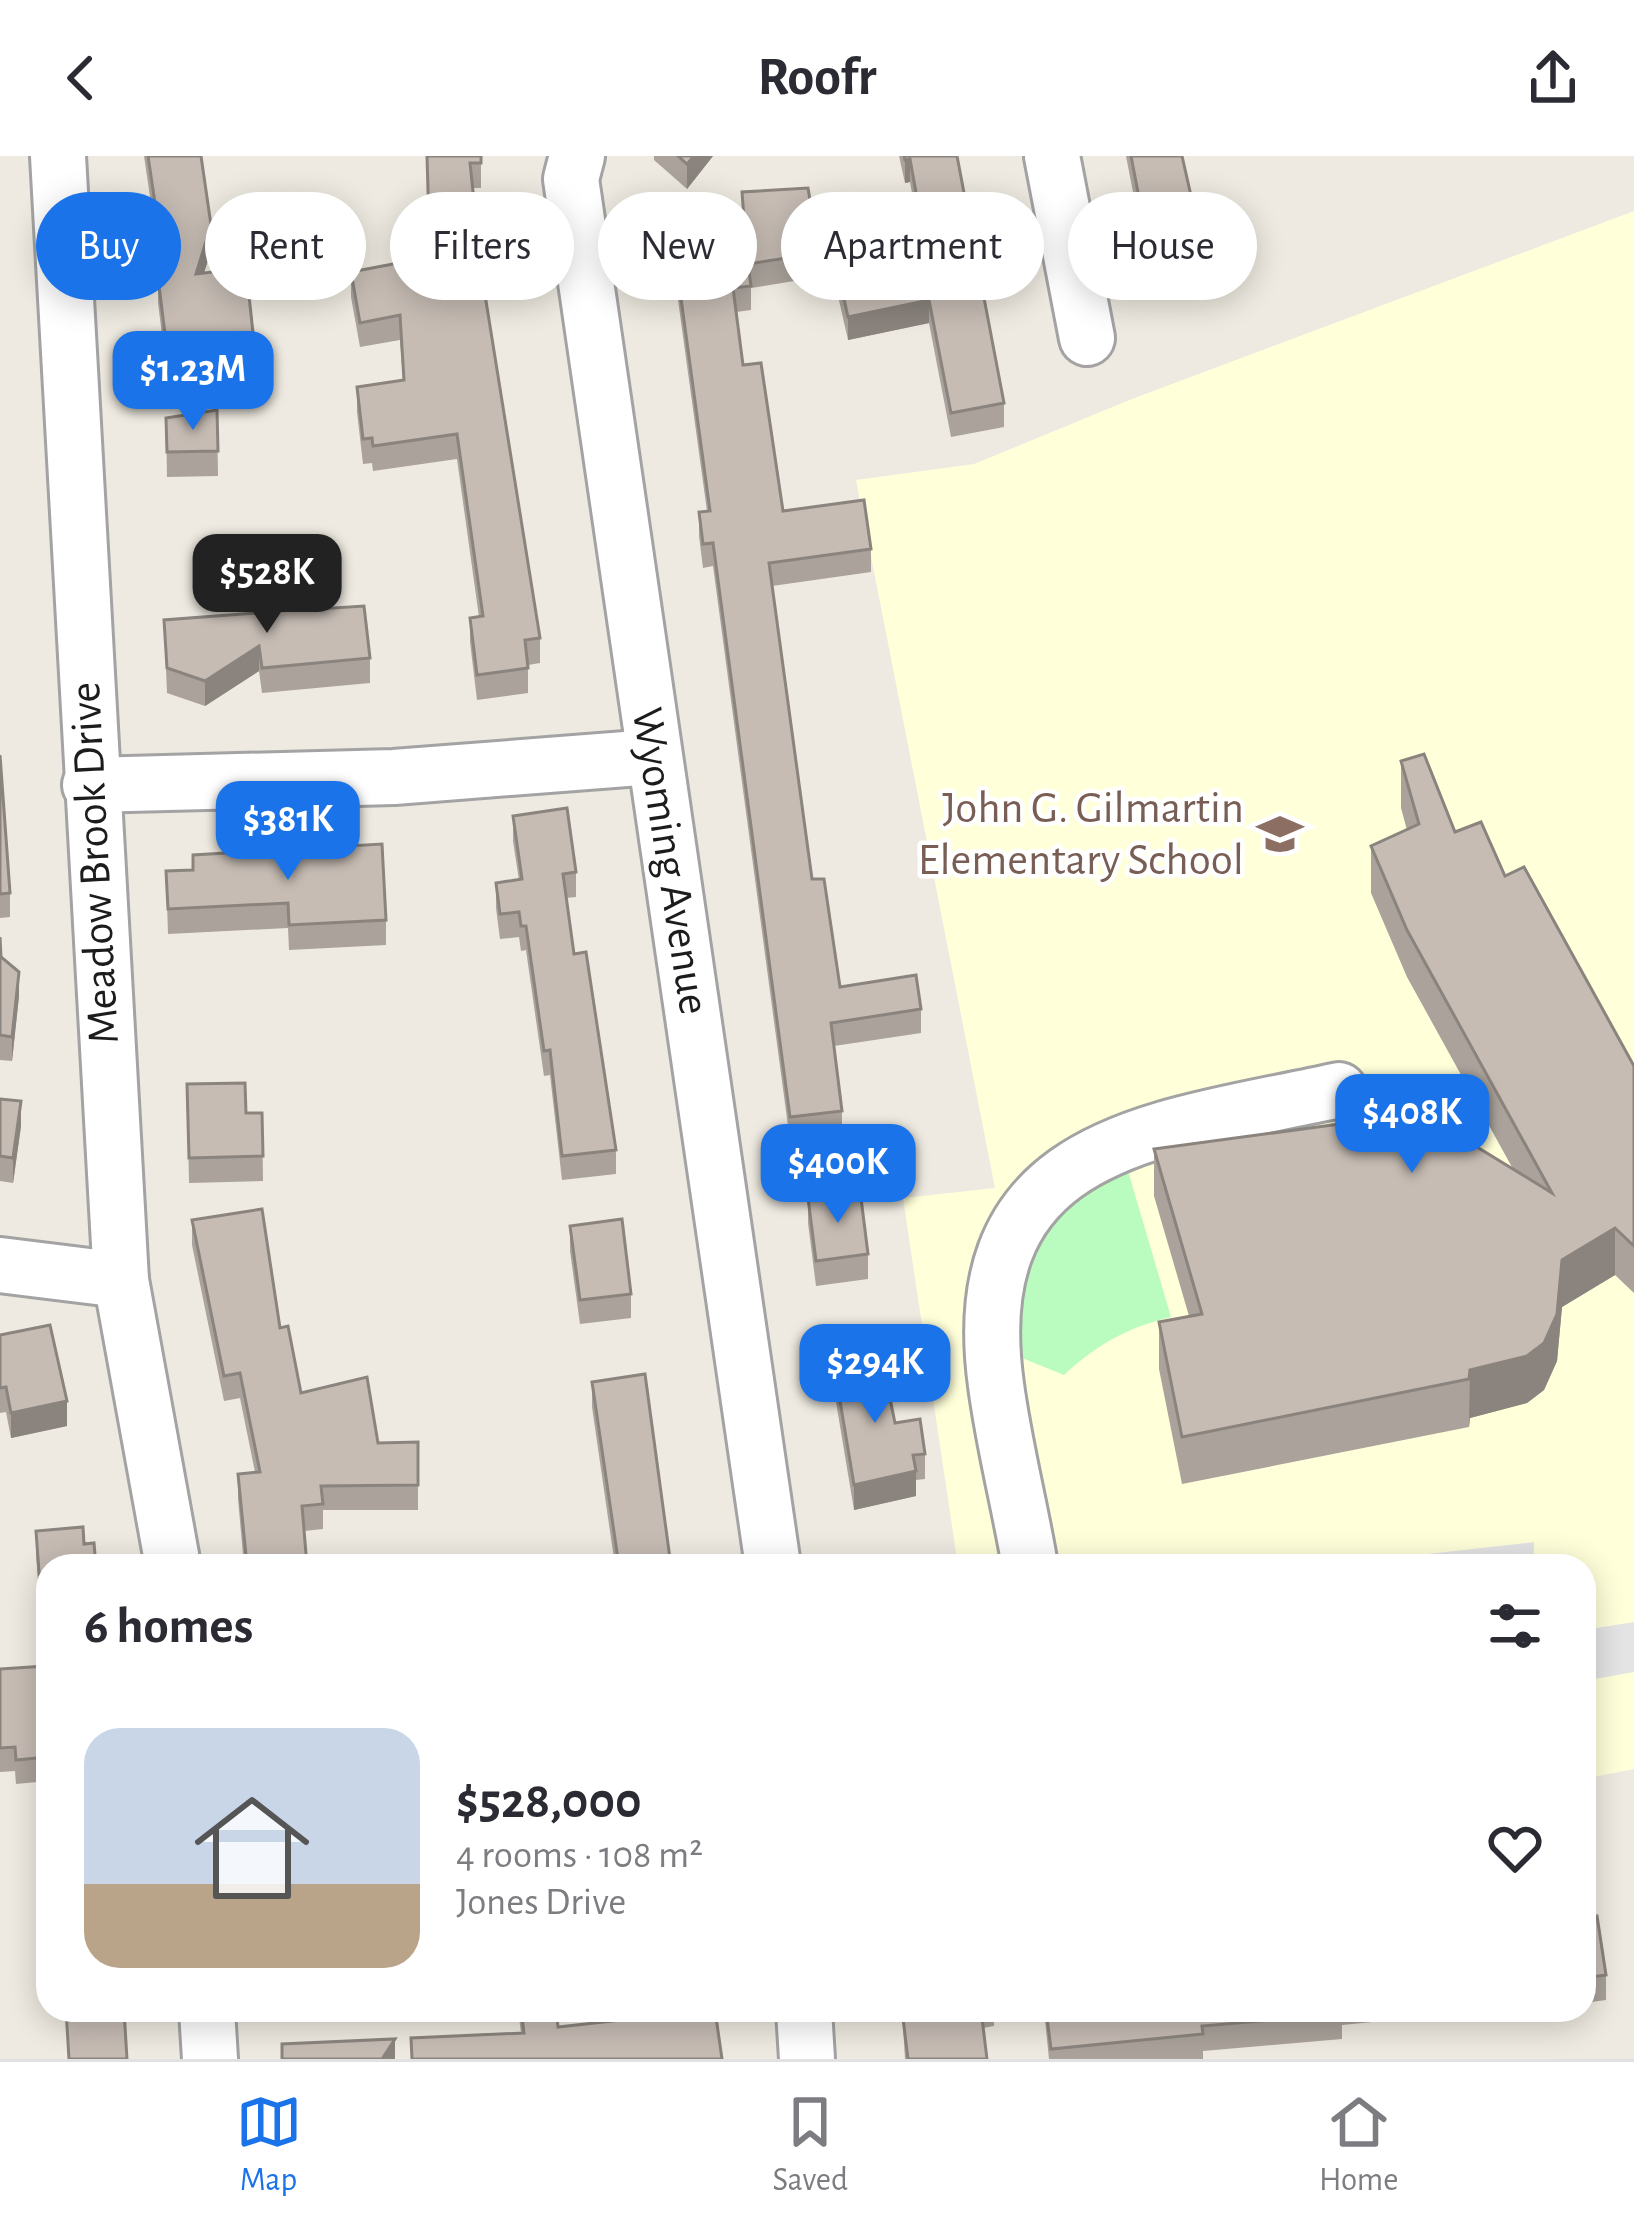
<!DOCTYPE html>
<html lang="en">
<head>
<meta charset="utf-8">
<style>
	body { margin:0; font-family:"Alegreya Sans",sans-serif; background:#f7f7f7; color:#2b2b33; height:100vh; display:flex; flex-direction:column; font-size:45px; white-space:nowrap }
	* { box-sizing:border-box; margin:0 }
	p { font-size:39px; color:#7c7c81 }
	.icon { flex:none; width:66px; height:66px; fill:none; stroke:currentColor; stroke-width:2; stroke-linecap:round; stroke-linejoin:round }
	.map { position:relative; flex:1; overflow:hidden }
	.side { position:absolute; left:36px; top:1398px; width:1560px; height:468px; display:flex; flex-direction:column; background:#fff; border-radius:36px; box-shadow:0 6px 30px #0003 }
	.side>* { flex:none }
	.hud { position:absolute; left:36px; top:36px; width:1563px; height:108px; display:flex; gap:24px }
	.price { position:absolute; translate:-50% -102px; padding:0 27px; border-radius:24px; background:#1a73e8; color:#fff; font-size:39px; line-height:78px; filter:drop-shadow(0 3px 6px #0008) }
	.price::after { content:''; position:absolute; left:50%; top:72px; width:36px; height:27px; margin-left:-18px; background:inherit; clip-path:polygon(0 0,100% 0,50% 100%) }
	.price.current { background:#222; color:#fff }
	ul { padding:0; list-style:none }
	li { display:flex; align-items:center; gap:36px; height:300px; padding:0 48px }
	li span { display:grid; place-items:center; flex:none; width:336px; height:240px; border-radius:36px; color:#555 }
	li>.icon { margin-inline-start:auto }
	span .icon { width:144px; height:144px; fill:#fffc; stroke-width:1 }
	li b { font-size:51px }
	h2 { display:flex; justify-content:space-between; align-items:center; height:144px; padding:0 48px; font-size:51px }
	.pill { padding:0 42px; border-radius:54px; background:#fff; box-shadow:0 6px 30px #0003; font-size:42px; line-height:108px }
	.pill.current { background:#1a73e8; color:#fff }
	header { display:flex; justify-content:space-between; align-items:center; height:156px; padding:0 48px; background:#fff; font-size:54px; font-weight:700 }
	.tabs { display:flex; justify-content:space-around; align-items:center; height:168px; border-top:3px solid #e1e1e2; background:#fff; font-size:33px; color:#7c7c81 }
	.tabs a { display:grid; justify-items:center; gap:6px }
	.tabs .current { color:#1a73e8 }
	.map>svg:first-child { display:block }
	.education { fill:#ffffda }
	.park { fill:#bafcbf }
	.parking { fill:#e4e4e4 }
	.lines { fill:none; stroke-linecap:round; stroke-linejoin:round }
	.minor-casing { stroke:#a3a3a3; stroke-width:60 }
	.minor { stroke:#fff; stroke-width:54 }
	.wall { fill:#aaa29b }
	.shaded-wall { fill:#8b847e }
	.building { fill:#c6bcb4; stroke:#8b847e; stroke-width:3 }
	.labels { text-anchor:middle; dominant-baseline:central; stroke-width:9; stroke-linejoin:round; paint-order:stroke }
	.education-label { font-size:45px; fill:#785e54; stroke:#fff; text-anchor:end }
	.street-label { font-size:45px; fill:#1c1c1c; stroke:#fff }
</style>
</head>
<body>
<header><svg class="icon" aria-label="back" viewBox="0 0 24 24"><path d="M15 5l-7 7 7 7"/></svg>Roofr<svg class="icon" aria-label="share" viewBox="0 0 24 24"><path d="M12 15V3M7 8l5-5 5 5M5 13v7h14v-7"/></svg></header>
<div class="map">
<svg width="1634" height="1903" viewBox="0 0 1634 1903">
	<rect width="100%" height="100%" fill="#eeeae1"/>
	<path class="education" d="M 1634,55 L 1634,1613 L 1584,1623 L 1584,1410 L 958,1410 L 903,1042 L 995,1032 L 856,324 L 974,308 L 1132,243 Z"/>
	<path class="park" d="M 1126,1008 L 1171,1161 C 1126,1172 1098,1188 1064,1219 L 1010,1197 L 1028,1099 L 1072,1031 Z"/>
	<g class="parking">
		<path d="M 1534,1386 L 1533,1410 L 1321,1410 Z"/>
		<path d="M 1634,1466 L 1634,1516 L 1589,1524 L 1592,1553 L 1584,1554 L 1584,1474 Z"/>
	</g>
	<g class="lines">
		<g class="minor-casing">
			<g id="minor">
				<path d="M 58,0 L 121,1124 L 173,1410"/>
				<path d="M 577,0 L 571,23 L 773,1410"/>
				<path d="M 1052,0 L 1087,182"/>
				<path d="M 90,629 L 394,621 L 652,601"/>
				<path d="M 0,1109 L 121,1124"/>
				<path d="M 1030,1410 C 1020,1350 1004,1290 996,1229 C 962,983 1158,974 1339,934"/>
				<path d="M 207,1854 L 210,1903"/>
				<path d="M 804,1854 L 807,1903"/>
			</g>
		</g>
		<use href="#minor" class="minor"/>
	</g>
	<g class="wall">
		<path d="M 144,0 L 201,0 L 211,94 L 204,117 L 254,186 L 254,211 L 168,227 L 158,147 L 158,122 L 162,122 Z"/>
		<path d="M 426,0 L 481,0 L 481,32 L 472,32 L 482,120 L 540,482 L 540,507 L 528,509 L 528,537 L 477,544 L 470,486 L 470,462 L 479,461 L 457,303 L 373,315 L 372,307 L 363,308 L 357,256 L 357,231 L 403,224 L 400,184 L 360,191 L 351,141 L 351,116 L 430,102 Z"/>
		<path d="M 654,0 L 713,0 L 687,33 L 654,4 Z"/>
		<path d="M 899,0 L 957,0 L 1004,247 L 1004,271 L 951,281 L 929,167 L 848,184 L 838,140 L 838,116 L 923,99 L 910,26 L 905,27 Z"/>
		<path d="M 1126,0 L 1182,0 L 1198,96 L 1147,108 Z"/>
		<path d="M 742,36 L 819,97 L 819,121 L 751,132 L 751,154 L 736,156 L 743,209 L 783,355 L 871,393 L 871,416 L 772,430 L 812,723 L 840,831 L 921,853 L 921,877 L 834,890 L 842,955 L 842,978 L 790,985 L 713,410 L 703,412 L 699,380 L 699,356 L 707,355 L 674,115 L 674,91 L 744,82 Z"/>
		<path d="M 217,254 L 218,320 L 167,321 L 166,262 Z"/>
		<path d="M 253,439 L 302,454 L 370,502 L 370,527 L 262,537 L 259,515 L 205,550 L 167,537 L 164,464 L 253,458 Z"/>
		<path d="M 0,599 L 10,737 L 10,761 L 0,762 Z"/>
		<path d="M 1401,605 L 1455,676 L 1505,720 L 1634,910 L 1634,1137 L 1615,1119 L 1562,1151 L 1557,1205 L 1544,1234 L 1527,1247 L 1470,1262 L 1469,1271 L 1182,1328 L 1159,1213 L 1159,1166 L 1189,1160 L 1154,1040 L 1154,993 L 1513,1013 L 1407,821 L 1371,737 L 1371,690 L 1407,674 L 1401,652 Z"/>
		<path d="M 513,660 L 576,716 L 576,741 L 566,742 L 574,798 L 616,994 L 616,1018 L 562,1024 L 550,919 L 544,920 L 526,794 L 521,795 L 519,781 L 500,783 L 496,752 L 496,727 L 519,724 L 513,685 Z"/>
		<path d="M 166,715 L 386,764 L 386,789 L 289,794 L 288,772 L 168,778 Z"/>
		<path d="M 0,781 L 1,801 L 19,840 L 12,905 L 0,904 Z"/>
		<path d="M 187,928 L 246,957 L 262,957 L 263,1025 L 189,1027 Z"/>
		<path d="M 0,943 L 21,970 L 13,1027 L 0,1025 Z"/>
		<path d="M 808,1042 L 868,1098 L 868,1123 L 816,1130 L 808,1067 Z"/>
		<path d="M 192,1064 L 280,1172 L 301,1237 L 378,1287 L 418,1286 L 418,1354 L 323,1354 L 323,1373 L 304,1375 L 307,1410 L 244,1410 L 238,1343 L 238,1318 L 255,1316 L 240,1242 L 224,1245 L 192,1089 Z"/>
		<path d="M 570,1070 L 631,1138 L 631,1162 L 580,1168 L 570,1095 Z"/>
		<path d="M 0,1179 L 67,1270 L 11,1282 L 6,1256 L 0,1257 Z"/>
		<path d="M 835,1215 L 895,1267 L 925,1298 L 925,1323 L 916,1324 L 916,1340 L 854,1354 L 835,1240 Z"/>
		<path d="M 592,1226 L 671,1410 L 615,1410 L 592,1251 Z"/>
		<path d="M 36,1375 L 48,1410 L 48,1625 L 16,1628 L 15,1615 L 0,1616 L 0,1513 L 44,1510 L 36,1398 Z"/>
		<path d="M 1584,1762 L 1606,1819 L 1606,1844 L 1584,1847 Z"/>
		<path d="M 518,1854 L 556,1854 L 558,1871 L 638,1862 L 638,1854 L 715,1854 L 722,1903 L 411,1903 L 411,1882 L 521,1877 Z"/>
		<path d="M 902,1854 L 994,1854 L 994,1870 L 983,1872 L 987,1903 L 905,1903 Z"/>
		<path d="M 1044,1854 L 1413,1854 L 1413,1862 L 1342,1869 L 1342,1883 L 1203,1895 L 1203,1903 L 1049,1903 Z"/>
		<path d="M 1498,1854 L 1532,1854 L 1498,1859 Z"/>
	</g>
	<g class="shaded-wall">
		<path d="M 694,0 L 713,0 L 687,33 L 687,8 Z"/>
		<path d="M 910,3 L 910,26 L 905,27 L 905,4 Z"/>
		<path d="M 211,69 L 211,94 L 196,143 L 196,118 Z"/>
		<path d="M 1198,71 L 1198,96 L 1147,108 L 1147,83 Z"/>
		<path d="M 929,144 L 929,167 L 848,184 L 848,161 Z"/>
		<path d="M 259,490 L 259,515 L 205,550 L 205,525 Z"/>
		<path d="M 19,816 L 19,840 L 12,905 L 12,881 Z"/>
		<path d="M 21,945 L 21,970 L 13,1027 L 13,1002 Z"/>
		<path d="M 1615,1072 L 1615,1119 L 1562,1151 L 1557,1205 L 1544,1234 L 1527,1247 L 1470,1262 L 1469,1271 L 1470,1214 L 1562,1104 Z"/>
		<path d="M 67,1245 L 67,1270 L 11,1282 L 11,1257 Z"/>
		<path d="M 916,1315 L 916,1340 L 854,1354 L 854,1329 Z"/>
		<path d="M 395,1883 L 395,1903 L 382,1903 Z"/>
	</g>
	<g class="building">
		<path d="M 148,0 L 201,0 L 211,69 L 196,118 L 246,112 L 254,186 L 168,202 L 158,122 L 166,121 Z"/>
		<path d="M 427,0 L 481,0 L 481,7 L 470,7 L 482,120 L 540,482 L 525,484 L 528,512 L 477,519 L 470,462 L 483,460 L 457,278 L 373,290 L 372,282 L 363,283 L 357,231 L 404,224 L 400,159 L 360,167 L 351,116 L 430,101 Z"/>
		<path d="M 678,0 L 694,0 L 687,8 Z"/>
		<path d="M 904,0 L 957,0 L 1004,247 L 951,257 L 929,144 L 848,161 L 838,116 L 927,98 L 910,3 L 905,4 Z"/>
		<path d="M 1131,0 L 1182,0 L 1198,71 L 1147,83 Z"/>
		<path d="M 808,32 L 819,97 L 748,108 L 751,130 L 733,132 L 743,209 L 761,207 L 783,355 L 864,344 L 871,393 L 769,407 L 812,723 L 824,723 L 840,831 L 916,819 L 921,853 L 831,867 L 842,955 L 790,961 L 713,387 L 703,388 L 699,356 L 710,355 L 674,91 L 744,82 L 747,103 L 742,36 Z"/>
		<path d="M 217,254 L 218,295 L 167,296 L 166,262 Z"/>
		<path d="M 300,434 L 302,454 L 364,450 L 370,502 L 262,512 L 259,490 L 205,525 L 167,512 L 164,464 L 255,457 L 253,439 Z"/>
		<path d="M 1424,598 L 1455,676 L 1481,666 L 1505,720 L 1524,711 L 1634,910 L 1634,1090 L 1615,1072 L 1562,1104 L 1557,1158 L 1544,1187 L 1527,1200 L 1470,1214 L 1469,1223 L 1182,1281 L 1159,1166 L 1202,1158 L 1154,993 L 1399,960 L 1436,966 L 1552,1037 L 1407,774 L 1371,690 L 1419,668 L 1401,605 Z"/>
		<path d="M 0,599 L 10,737 L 0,738 Z"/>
		<path d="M 567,652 L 576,716 L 563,718 L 574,798 L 586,796 L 616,994 L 562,1000 L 550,894 L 544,895 L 526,770 L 521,770 L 519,756 L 500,758 L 496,727 L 522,723 L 513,660 Z"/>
		<path d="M 382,688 L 386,764 L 289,769 L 288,747 L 168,753 L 166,715 L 193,714 L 193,699 Z"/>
		<path d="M 0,781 L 1,801 L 19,816 L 12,881 L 0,879 Z"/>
		<path d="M 245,927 L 246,957 L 262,957 L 263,1000 L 189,1002 L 187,928 Z"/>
		<path d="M 0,943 L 21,945 L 13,1002 L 0,1000 Z"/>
		<path d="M 860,1034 L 868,1098 L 816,1105 L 808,1042 Z"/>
		<path d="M 262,1053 L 280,1172 L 288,1170 L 301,1237 L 367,1221 L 378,1287 L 418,1286 L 418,1329 L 321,1330 L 323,1348 L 302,1350 L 307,1410 L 247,1410 L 238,1318 L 260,1316 L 240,1217 L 224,1220 L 192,1064 Z"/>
		<path d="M 622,1063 L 631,1138 L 580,1144 L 570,1070 Z"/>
		<path d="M 50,1169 L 67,1245 L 11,1257 L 6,1231 L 0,1232 L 0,1179 Z"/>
		<path d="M 882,1204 L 895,1267 L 920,1263 L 925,1298 L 913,1299 L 916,1315 L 854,1329 L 835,1215 Z"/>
		<path d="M 645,1218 L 671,1410 L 619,1410 L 592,1226 Z"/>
		<path d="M 83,1371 L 84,1388 L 94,1387 L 96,1410 L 48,1410 L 48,1601 L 16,1604 L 15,1591 L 0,1592 L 0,1513 L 46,1510 L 36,1375 Z"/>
		<path d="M 1597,1760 L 1606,1819 L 1584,1822 L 1584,1762 Z"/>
		<path d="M 66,1854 L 124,1854 L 127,1903 L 69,1903 Z"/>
		<path d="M 521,1854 L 556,1854 L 558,1871 L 640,1862 L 639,1854 L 715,1854 L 722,1903 L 412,1903 L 411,1882 L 524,1877 Z"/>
		<path d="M 902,1854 L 981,1854 L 987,1903 L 908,1903 Z"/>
		<path d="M 1046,1854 L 1341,1854 L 1342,1858 L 1202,1870 L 1203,1878 L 1051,1893 Z"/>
		<path d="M 395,1883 L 382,1903 L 282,1903 L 282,1888 Z"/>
	</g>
	<defs>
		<g id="school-bare" transform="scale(3.6)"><path d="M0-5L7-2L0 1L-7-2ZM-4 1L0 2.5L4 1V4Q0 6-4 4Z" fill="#8d6e63" stroke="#fff" stroke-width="2.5" paint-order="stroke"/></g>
	</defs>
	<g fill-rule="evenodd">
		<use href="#school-bare" x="1280" y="678"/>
	</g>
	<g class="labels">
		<g class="education-label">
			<text x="1244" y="652">John G. Gilmartin<tspan x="1244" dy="52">Elementary School</tspan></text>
		</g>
		<g class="street-label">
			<text transform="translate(670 705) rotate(81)">Wyoming Avenue</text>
			<text transform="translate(95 707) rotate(-93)">Meadow Brook Drive</text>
		</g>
	</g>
</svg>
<b class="price" style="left:193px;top:277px">$1.23M</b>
<b class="price current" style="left:267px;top:480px">$528K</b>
<b class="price" style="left:288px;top:727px">$381K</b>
<b class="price" style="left:1412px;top:1020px">$408K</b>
<b class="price" style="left:838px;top:1070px">$400K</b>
<b class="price" style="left:875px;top:1270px">$294K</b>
<div class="hud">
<a class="pill current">Buy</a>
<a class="pill">Rent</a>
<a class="pill">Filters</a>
<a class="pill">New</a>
<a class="pill">Apartment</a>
<a class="pill">House</a>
</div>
<section class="side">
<h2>6 homes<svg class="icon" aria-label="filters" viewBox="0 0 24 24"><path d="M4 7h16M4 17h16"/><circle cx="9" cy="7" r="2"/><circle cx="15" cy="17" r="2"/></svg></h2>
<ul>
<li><span style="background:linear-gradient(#c9d6e8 65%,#b9a48a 0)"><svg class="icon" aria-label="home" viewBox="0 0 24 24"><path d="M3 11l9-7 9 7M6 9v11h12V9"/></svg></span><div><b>$528,000</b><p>4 rooms · 108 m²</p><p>Jones Drive</p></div><svg class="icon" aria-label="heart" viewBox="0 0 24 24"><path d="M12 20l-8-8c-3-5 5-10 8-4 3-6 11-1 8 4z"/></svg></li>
</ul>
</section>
</div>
<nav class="tabs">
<a class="current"><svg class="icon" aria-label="map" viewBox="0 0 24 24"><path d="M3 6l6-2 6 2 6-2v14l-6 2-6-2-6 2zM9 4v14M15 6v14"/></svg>Map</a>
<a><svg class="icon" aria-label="saved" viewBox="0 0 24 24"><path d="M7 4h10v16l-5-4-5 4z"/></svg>Saved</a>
<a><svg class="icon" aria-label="home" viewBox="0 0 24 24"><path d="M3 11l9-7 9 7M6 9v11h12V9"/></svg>Home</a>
</nav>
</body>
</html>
